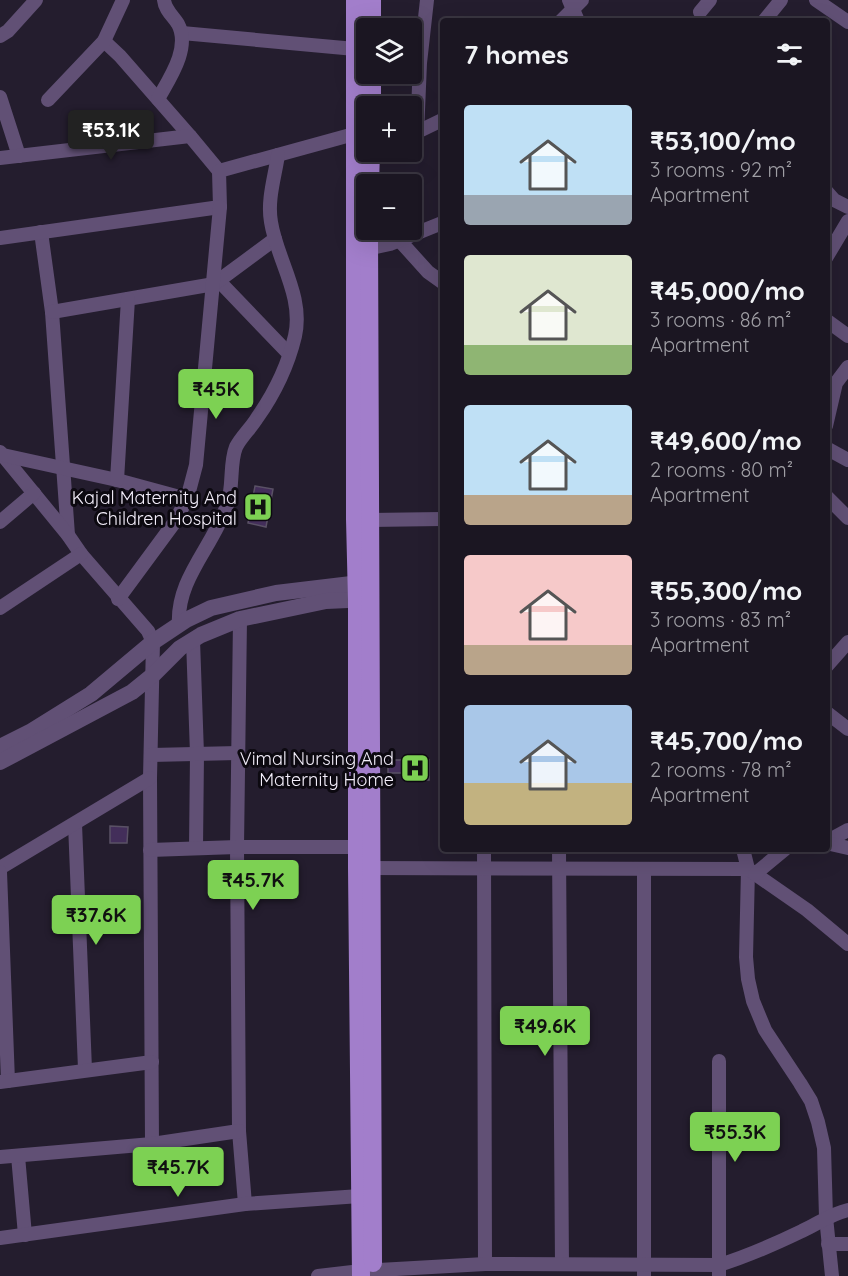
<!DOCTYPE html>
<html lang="en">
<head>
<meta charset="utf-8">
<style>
	body { margin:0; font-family:Quicksand,sans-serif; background:#241f2a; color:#f1f3f6; height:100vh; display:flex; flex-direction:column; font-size:22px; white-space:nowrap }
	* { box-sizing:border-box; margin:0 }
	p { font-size:20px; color:#a09fa5 }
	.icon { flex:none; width:33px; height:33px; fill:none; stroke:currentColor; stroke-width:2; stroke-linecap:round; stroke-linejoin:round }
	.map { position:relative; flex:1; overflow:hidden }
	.panel { position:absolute; left:440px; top:18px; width:390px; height:834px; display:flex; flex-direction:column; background:#1b1622; border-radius:6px; box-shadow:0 6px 24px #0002,0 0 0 2px #393540 }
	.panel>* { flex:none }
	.buttons { position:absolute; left:356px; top:18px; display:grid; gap:12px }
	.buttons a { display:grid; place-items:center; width:66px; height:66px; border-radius:6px; background:#1b1622; box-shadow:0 6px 24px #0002,0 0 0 2px #393540; font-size:30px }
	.price { position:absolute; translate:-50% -51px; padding:0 14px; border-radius:6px; background:#7dd153; color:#111; font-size:20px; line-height:39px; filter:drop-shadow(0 2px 3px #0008) }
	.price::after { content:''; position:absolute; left:50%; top:36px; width:18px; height:14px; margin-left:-9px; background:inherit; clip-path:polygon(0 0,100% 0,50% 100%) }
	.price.current { background:#222; color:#fff }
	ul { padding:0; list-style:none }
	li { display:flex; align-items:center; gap:18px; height:150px; padding:0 24px }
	li span { display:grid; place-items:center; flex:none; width:168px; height:120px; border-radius:6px; color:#555 }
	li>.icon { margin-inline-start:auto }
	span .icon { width:72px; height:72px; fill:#fffc; stroke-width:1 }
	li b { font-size:26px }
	h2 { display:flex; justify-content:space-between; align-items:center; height:72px; padding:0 24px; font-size:26px }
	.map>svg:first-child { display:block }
	.building { fill:#432e5a; stroke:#5a5165; stroke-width:1.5 }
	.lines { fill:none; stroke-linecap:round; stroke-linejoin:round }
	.minor { stroke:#615075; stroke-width:14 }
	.tertiary { stroke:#615075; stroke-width:16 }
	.primary { stroke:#a27ecb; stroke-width:18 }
	.labels { text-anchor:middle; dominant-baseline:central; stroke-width:6; stroke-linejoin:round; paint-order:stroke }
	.poi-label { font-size:18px; fill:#f4effb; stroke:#0c0910; text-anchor:end }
</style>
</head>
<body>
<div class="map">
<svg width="848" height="1276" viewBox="0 0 848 1276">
	<rect width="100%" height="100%" fill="#241d2e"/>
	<g class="building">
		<path d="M 255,486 L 273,489 L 266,527 L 248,523 Z"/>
		<path d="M 388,760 L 429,760 L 429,780 L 409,780 L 409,773 L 388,773 Z"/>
		<path d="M 110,826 L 128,827 L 127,843 L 110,843 Z"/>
	</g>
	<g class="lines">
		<g class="minor">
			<path d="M 569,0 L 578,21"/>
			<path d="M 816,0 L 848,22"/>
			<path d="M 700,12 L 710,0"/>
			<path d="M 561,21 L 582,0"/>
			<path d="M 764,21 L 781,0"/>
			<path d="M 182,33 L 355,49"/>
			<path d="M 0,36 L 8,31 L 36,0"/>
			<path d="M 104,41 L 120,56 L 190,136"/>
			<path d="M 0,97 L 19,156"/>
			<path d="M 158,99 C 169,79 191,48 178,24 C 173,16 165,10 164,0"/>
			<path d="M 48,100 L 104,41 L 123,0"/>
			<path d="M 417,134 L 420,63 L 427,0"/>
			<path d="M 411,135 L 442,120"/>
			<path d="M 0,158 L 190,136 L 219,171"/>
			<path d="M 826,191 L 834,200 L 848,207"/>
			<path d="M 41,232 L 52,312 L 68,535"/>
			<path d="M 0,238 L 220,207 L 219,171 L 354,134"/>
			<path d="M 400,241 L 428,272 L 442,282"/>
			<path d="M 362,250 L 390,244 L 442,223"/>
			<path d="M 826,258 L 848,221"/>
			<path d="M 218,280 L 289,354"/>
			<path d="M 52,312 L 214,284 L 275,239"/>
			<path d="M 826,320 L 848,336"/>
			<path d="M 826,426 L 836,383 L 848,367"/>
			<path d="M 826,448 L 848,460"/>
			<path d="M 0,452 L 68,535 L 81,554 L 148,631 L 153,642 L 150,778 L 152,1144"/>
			<path d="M 3,455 L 117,480 L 187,499"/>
			<path d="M 117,480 L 128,299"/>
			<path d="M 826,496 L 848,518"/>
			<path d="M 370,520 L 442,519"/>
			<path d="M 0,522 L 34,493"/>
			<path d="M 118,599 L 174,523 L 187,499 L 196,465 L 220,207"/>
			<path d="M 0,608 L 81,554"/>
			<path d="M 240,619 L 237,847 L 239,1131 L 245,1204"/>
			<path d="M 179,625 C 176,579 213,547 227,505 C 234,487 229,464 236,447 C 241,437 251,428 257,418 C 274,394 288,365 295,336 C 304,296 277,260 271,222 C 267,200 275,176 278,155"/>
			<path d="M 193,640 L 197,754 L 196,848"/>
			<path d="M 826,667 L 848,642"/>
			<path d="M 826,712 L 848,729"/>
			<path d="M 151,755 L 238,753"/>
			<path d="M 75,824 L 85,1069"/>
			<path d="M 826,842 L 848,830"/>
			<path d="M 826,843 L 848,848"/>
			<path d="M 484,849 L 485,1264"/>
			<path d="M 559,849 L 562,1264"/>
			<path d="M 743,849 L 748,869 L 746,957 L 748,979 L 753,1001 L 765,1030 L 800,1083 L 811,1101 L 818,1122 L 824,1148 L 826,1217 L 832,1276"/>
			<path d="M 150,850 L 237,847 L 357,847"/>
			<path d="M 0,868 L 150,778"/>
			<path d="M 362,868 L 748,869 L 807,910 L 848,944"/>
			<path d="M 644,869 L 644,1276"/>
			<path d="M 0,872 L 8,1081"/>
			<path d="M 755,874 L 785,849"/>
			<path d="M 0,1082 L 152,1062"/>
			<path d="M 18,1156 L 25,1235"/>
			<path d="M 0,1157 L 152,1144 L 239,1131"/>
			<path d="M 0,1238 L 245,1204 L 360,1196"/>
			<path d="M 828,1244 L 848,1244"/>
			<path d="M 318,1276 L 361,1271 L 485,1264 L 719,1265 C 748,1256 775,1244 802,1231 C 818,1224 830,1214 848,1210"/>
			<path d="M 719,1276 L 719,1061"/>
		</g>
		<g class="tertiary">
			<path d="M 0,747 L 30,732 L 91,694 L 153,642 L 186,620 L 211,608 L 276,593 L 368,582"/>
			<path d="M 0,762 L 132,692 L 153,675 L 180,648 L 201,635 L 240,619 L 326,601 L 370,599"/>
		</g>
		<g class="primary">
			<path d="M 355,0 L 355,519 L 357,600 L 357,868 L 361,1276"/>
			<path d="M 372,28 L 372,0"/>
			<path d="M 372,106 L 372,74"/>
			<path d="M 370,184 L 371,152"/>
			<path d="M 369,230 L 373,1263"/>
		</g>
	</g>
	<defs>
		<g id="hospital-square" transform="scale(1.5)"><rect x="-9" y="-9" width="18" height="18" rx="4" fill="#7dd153" stroke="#0c0910"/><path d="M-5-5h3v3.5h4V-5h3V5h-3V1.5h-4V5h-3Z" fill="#111"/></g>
	</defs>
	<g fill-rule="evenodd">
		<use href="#hospital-square" x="258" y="507"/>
		<use href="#hospital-square" x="415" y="768"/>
	</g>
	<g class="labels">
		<g class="poi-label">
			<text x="237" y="497">Kajal Maternity And<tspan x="237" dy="21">Children Hospital</tspan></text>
			<text x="394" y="758">Vimal Nursing And<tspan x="394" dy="21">Maternity Home</tspan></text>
		</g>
	</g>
</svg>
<div class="buttons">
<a><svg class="icon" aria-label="layers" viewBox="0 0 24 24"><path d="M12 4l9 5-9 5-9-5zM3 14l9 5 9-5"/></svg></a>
<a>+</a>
<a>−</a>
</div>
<b class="price current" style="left:111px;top:161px">₹53.1K</b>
<b class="price" style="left:216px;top:420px">₹45K</b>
<b class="price" style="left:253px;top:911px">₹45.7K</b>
<b class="price" style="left:96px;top:946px">₹37.6K</b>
<b class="price" style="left:545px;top:1057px">₹49.6K</b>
<b class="price" style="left:735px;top:1163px">₹55.3K</b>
<b class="price" style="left:178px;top:1198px">₹45.7K</b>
<section class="panel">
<h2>7 homes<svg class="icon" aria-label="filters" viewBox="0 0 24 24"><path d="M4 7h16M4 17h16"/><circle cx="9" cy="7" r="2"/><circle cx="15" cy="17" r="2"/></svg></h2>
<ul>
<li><span style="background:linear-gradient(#bfe0f5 75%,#9aa5b1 0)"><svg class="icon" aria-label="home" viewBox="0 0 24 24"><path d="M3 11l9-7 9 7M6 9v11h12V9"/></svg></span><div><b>₹53,100/mo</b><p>3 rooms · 92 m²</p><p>Apartment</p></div></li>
<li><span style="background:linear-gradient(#dfe7d0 75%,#8fb573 0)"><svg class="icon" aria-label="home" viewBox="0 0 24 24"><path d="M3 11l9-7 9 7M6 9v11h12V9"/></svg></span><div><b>₹45,000/mo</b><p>3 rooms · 86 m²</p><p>Apartment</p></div></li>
<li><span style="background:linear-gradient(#bfe0f5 75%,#b9a48a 0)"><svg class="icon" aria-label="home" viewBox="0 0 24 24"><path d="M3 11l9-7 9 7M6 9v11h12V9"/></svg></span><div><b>₹49,600/mo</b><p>2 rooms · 80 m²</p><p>Apartment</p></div></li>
<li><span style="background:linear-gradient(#f6c9c9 75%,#b9a48a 0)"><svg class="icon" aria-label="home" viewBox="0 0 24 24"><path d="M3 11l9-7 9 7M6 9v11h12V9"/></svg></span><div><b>₹55,300/mo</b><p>3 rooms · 83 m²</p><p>Apartment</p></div></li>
<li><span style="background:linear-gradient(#a9c7e8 65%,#c2b280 0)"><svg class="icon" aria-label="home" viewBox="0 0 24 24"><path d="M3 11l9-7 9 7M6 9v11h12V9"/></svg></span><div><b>₹45,700/mo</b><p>2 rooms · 78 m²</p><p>Apartment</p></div></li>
</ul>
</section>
</div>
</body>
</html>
